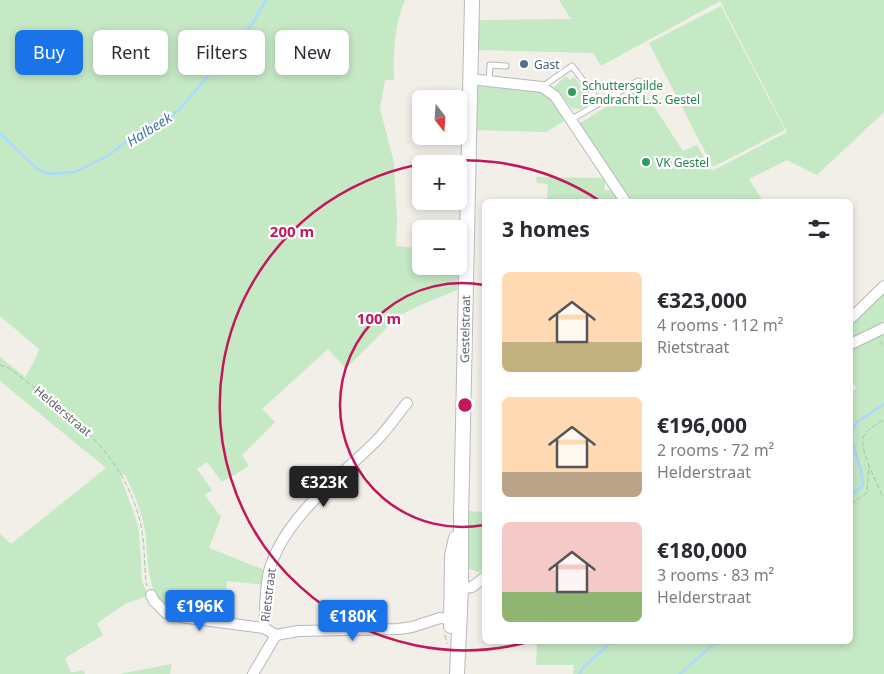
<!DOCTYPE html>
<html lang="en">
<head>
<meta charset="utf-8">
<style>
	body { margin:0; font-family:"Noto Sans",sans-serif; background:#f2f2f3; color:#2b2b33; height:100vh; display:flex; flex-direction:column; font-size:19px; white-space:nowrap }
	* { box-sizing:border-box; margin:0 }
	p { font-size:16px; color:#7c7c81 }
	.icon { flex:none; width:28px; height:28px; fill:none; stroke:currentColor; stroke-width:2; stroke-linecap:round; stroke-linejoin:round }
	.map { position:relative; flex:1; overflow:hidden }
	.panel { position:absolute; left:482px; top:199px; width:371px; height:445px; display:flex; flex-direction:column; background:#fff; border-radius:8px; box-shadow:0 2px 8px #0003 }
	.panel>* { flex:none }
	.top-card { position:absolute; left:15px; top:30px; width:392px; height:45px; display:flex; gap:10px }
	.needle { width:32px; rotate:163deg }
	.fabs { position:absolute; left:412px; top:90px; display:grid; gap:10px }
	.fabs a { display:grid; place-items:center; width:55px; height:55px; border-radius:8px; background:#fff; box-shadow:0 2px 8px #0003; font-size:25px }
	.price { position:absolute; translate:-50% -42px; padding:0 11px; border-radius:5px; background:#1a73e8; color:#fff; font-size:16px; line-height:32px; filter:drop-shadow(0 1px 2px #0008) }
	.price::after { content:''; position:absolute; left:50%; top:30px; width:15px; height:11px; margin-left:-8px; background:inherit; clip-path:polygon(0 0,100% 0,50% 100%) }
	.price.active { background:#222; color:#fff }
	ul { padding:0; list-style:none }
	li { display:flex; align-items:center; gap:15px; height:125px; padding:0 20px }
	li span { display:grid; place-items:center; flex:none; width:140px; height:100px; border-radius:8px; color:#555 }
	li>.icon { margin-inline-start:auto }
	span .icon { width:60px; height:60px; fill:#fffc; stroke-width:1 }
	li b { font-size:21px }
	h2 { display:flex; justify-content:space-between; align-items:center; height:60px; padding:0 20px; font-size:21px }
	.pill { padding:0 18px; border-radius:8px; background:#fff; box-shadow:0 2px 8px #0003; font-size:18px; line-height:45px }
	.pill.active { background:#1a73e8; color:#fff }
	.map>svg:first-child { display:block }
	.green { fill:#c5e8c5 }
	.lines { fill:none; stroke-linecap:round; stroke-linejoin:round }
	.stream { stroke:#aadaff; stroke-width:2.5 }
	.lane-casing { stroke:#b5b8bc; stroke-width:7 }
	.street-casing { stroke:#b5b8bc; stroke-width:12 }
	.secondary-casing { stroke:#b6babf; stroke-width:16 }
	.path { stroke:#9cc7a9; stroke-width:1; stroke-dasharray:5 2.5; stroke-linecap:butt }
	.lane { stroke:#fff; stroke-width:5 }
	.street { stroke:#fff; stroke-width:10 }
	.secondary { stroke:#fff; stroke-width:14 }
	.ring { fill:none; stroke:#c2185b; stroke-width:2.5 }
	.service-dot { fill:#5c6f8a; stroke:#fff; stroke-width:2 }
	.leisure-dot { fill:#2e9e5b; stroke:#fff; stroke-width:2 }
	.labels { text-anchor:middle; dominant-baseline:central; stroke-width:4.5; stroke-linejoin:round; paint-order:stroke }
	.service-label { font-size:12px; fill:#4e5e75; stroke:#fff; text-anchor:start }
	.leisure-label { font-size:12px; fill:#27864d; stroke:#fff; text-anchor:start }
	.street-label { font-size:12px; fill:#5f6368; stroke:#fff }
	.water-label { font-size:14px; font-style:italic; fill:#4174aa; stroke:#fff }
	.centre { fill:#c2185b; stroke:#fff; stroke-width:2.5 }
	.ring-label { font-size:15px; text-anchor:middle; font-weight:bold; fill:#c2185b; stroke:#fff; stroke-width:4.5; stroke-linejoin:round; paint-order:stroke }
</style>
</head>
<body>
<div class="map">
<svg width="884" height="674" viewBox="0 0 884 674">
	<rect width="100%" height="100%" fill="#f1efe8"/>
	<g class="green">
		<path d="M 0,0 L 405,0 C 394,26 393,53 394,80 L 385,80 L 380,109 L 394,163 L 397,221 L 396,246 L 416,248 L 416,273 L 458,273 L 457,290 L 416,307 L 397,317 L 346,369 L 328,349 L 262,409 L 275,422 L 242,455 L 249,466 L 222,482 L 207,462 L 197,469 L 212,490 L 205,495 L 221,517 L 209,548 L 267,571 L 265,585 L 227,581 L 224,622 L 164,606 C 143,583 150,550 143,521 C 139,505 132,489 125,474 L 120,476 L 135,516 L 139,531 L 142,581 L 148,596 L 125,604 L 97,623 L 103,635 L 65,658 L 71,673 L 83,670 L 85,674 L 0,674 L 0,534 L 11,544 L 106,468 L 0,381 L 0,357 L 25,377 L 34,362 L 39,349 L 0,316 Z"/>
		<path d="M 559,0 L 884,0 L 884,112 L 817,175 L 787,160 L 749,179 L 763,201 L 715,201 L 713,197 L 713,199 L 709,201 L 629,201 L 579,124 L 640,85 L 683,151 L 697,145 L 712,171 L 787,132 L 720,1 L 601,66 L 593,53 L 477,50 L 477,20 L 571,19 Z"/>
		<path d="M 721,6 L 785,130 L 713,167 L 649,43 Z"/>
		<path d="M 566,76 L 570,80 L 574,77 L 590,97 L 586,101 L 589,104 L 580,109 L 572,108 L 554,87 Z"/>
		<path d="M 476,84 L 535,88 L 548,95 L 569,118 L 546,132 L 475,130 Z"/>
		<path d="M 536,177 L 606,178 L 604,190 L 614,190 L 620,201 L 547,201 L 548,184 L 537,183 Z"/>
		<path d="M 884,292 L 884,321 L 857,336 L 851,336 L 851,322 Z"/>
		<path d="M 884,332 L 884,674 L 573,674 L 574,665 L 536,665 L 537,645 L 532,644 L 532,641 L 851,641 L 851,392 L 857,388 L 851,380 L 851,348 Z"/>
		<path d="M 467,511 L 485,512 L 485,569 L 479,572 L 470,569 L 467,565 Z"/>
		<path d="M 172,664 L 170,674 L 119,674 Z"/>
	</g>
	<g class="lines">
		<g class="stream">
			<path d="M 0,133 L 37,169 L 50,174 L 75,172 L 109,155 L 128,140 L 166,120 L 179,110 L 252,24 L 266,0"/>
			<path d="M 851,496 L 863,485 L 861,470 L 851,439 L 853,430 L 856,423 L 884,404"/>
			<path d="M 580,674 L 582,669 L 612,641"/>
			<path d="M 680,674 L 717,641"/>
		</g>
		<g class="lane-casing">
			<g id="lane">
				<path d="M 489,81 L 490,65 L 506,66"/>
				<path d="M 542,87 L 572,66 L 594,95"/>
				<path d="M 572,119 L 638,81 L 645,83"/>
			</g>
		</g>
		<g class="street-casing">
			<g id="street">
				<path d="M 470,79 L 542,87 L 555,96 L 625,201"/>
				<path d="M 851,318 L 884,286"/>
				<path d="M 851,344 L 884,328"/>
				<path d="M 455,589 L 472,587 L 485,577"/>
				<path d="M 151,595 L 154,601 L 166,613 L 180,617 L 264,628 L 276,635 L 298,631 L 399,629 L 412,627 L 440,618 L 456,619"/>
				<path d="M 264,628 C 266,609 264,587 270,568 C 286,516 339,478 376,441 C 388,429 397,415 407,403"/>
				<path d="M 253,674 L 276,635"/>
			</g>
		</g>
		<g class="secondary-casing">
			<g id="secondary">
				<path d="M 451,626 L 452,556 L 456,538"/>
				<path d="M 457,674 L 461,589 L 461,518 L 472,0"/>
			</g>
		</g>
		<g class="path">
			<path d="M 880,341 L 884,347"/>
			<path d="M 0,365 L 9,368 C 65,412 121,447 140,521 C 145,541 144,562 146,582 L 147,586"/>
			<path d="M 882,495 C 877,482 856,445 865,434 C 869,428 878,424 884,419"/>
			<path d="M 851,504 L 867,493 L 869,465"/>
			<path d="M 445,635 L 447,644"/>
		</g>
		<use href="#lane" class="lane"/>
		<use href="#street" class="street"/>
		<use href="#secondary" class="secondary"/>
	</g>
	<g class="ring">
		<path d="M484 525A122 122 0 1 1 484 285"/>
		<path d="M528 642A245 245 0 1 1 600 201"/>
	</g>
	<circle class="service-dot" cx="524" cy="64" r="5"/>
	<g class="leisure-dot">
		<circle cx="572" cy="92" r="5"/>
		<circle cx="646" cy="162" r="5"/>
	</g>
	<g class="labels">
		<g class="service-label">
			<text x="534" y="64">Gast</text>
		</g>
		<g class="leisure-label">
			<text x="582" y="85">Schuttersgilde<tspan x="582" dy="14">Eendracht L.S. Gestel</tspan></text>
			<text x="656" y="162">VK Gestel</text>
		</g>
		<g class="street-label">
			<text transform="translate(465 329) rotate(-89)">Gestelstraat</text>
			<text transform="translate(63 411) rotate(40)">Helderstraat</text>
			<text transform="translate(268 595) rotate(-83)">Rietstraat</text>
		</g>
		<g class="water-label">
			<text transform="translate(149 129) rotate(-32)">Halbeek</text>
		</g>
	</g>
	<circle cx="465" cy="405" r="8" class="centre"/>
	<g class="ring-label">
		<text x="292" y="237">200 m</text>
		<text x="379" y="324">100 m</text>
	</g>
</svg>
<div class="fabs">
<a><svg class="needle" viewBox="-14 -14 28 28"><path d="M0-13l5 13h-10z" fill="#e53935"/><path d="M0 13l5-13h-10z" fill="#7c7c81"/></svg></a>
<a>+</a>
<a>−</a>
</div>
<b class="price active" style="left:324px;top:508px">€323K</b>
<b class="price" style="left:200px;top:632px">€196K</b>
<b class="price" style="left:353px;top:642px">€180K</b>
<div class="top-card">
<a class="pill active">Buy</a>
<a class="pill">Rent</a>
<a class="pill">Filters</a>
<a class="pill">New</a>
</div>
<section class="panel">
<h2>3 homes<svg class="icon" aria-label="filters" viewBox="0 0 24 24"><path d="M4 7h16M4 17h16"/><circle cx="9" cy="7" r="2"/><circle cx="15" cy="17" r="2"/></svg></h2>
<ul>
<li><span style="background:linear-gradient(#ffd9b3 70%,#c2b280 0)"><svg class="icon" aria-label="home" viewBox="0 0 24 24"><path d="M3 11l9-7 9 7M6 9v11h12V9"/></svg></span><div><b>€323,000</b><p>4 rooms · 112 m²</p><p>Rietstraat</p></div></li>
<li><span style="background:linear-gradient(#ffd9b3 75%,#b9a48a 0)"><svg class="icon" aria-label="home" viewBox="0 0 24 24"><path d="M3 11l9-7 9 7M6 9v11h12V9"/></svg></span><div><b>€196,000</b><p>2 rooms · 72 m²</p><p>Helderstraat</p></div></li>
<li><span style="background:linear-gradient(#f6c9c9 70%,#8fb573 0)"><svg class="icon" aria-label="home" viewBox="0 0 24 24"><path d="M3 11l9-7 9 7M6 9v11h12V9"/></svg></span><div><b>€180,000</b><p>3 rooms · 83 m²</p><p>Helderstraat</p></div></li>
</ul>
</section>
</div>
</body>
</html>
